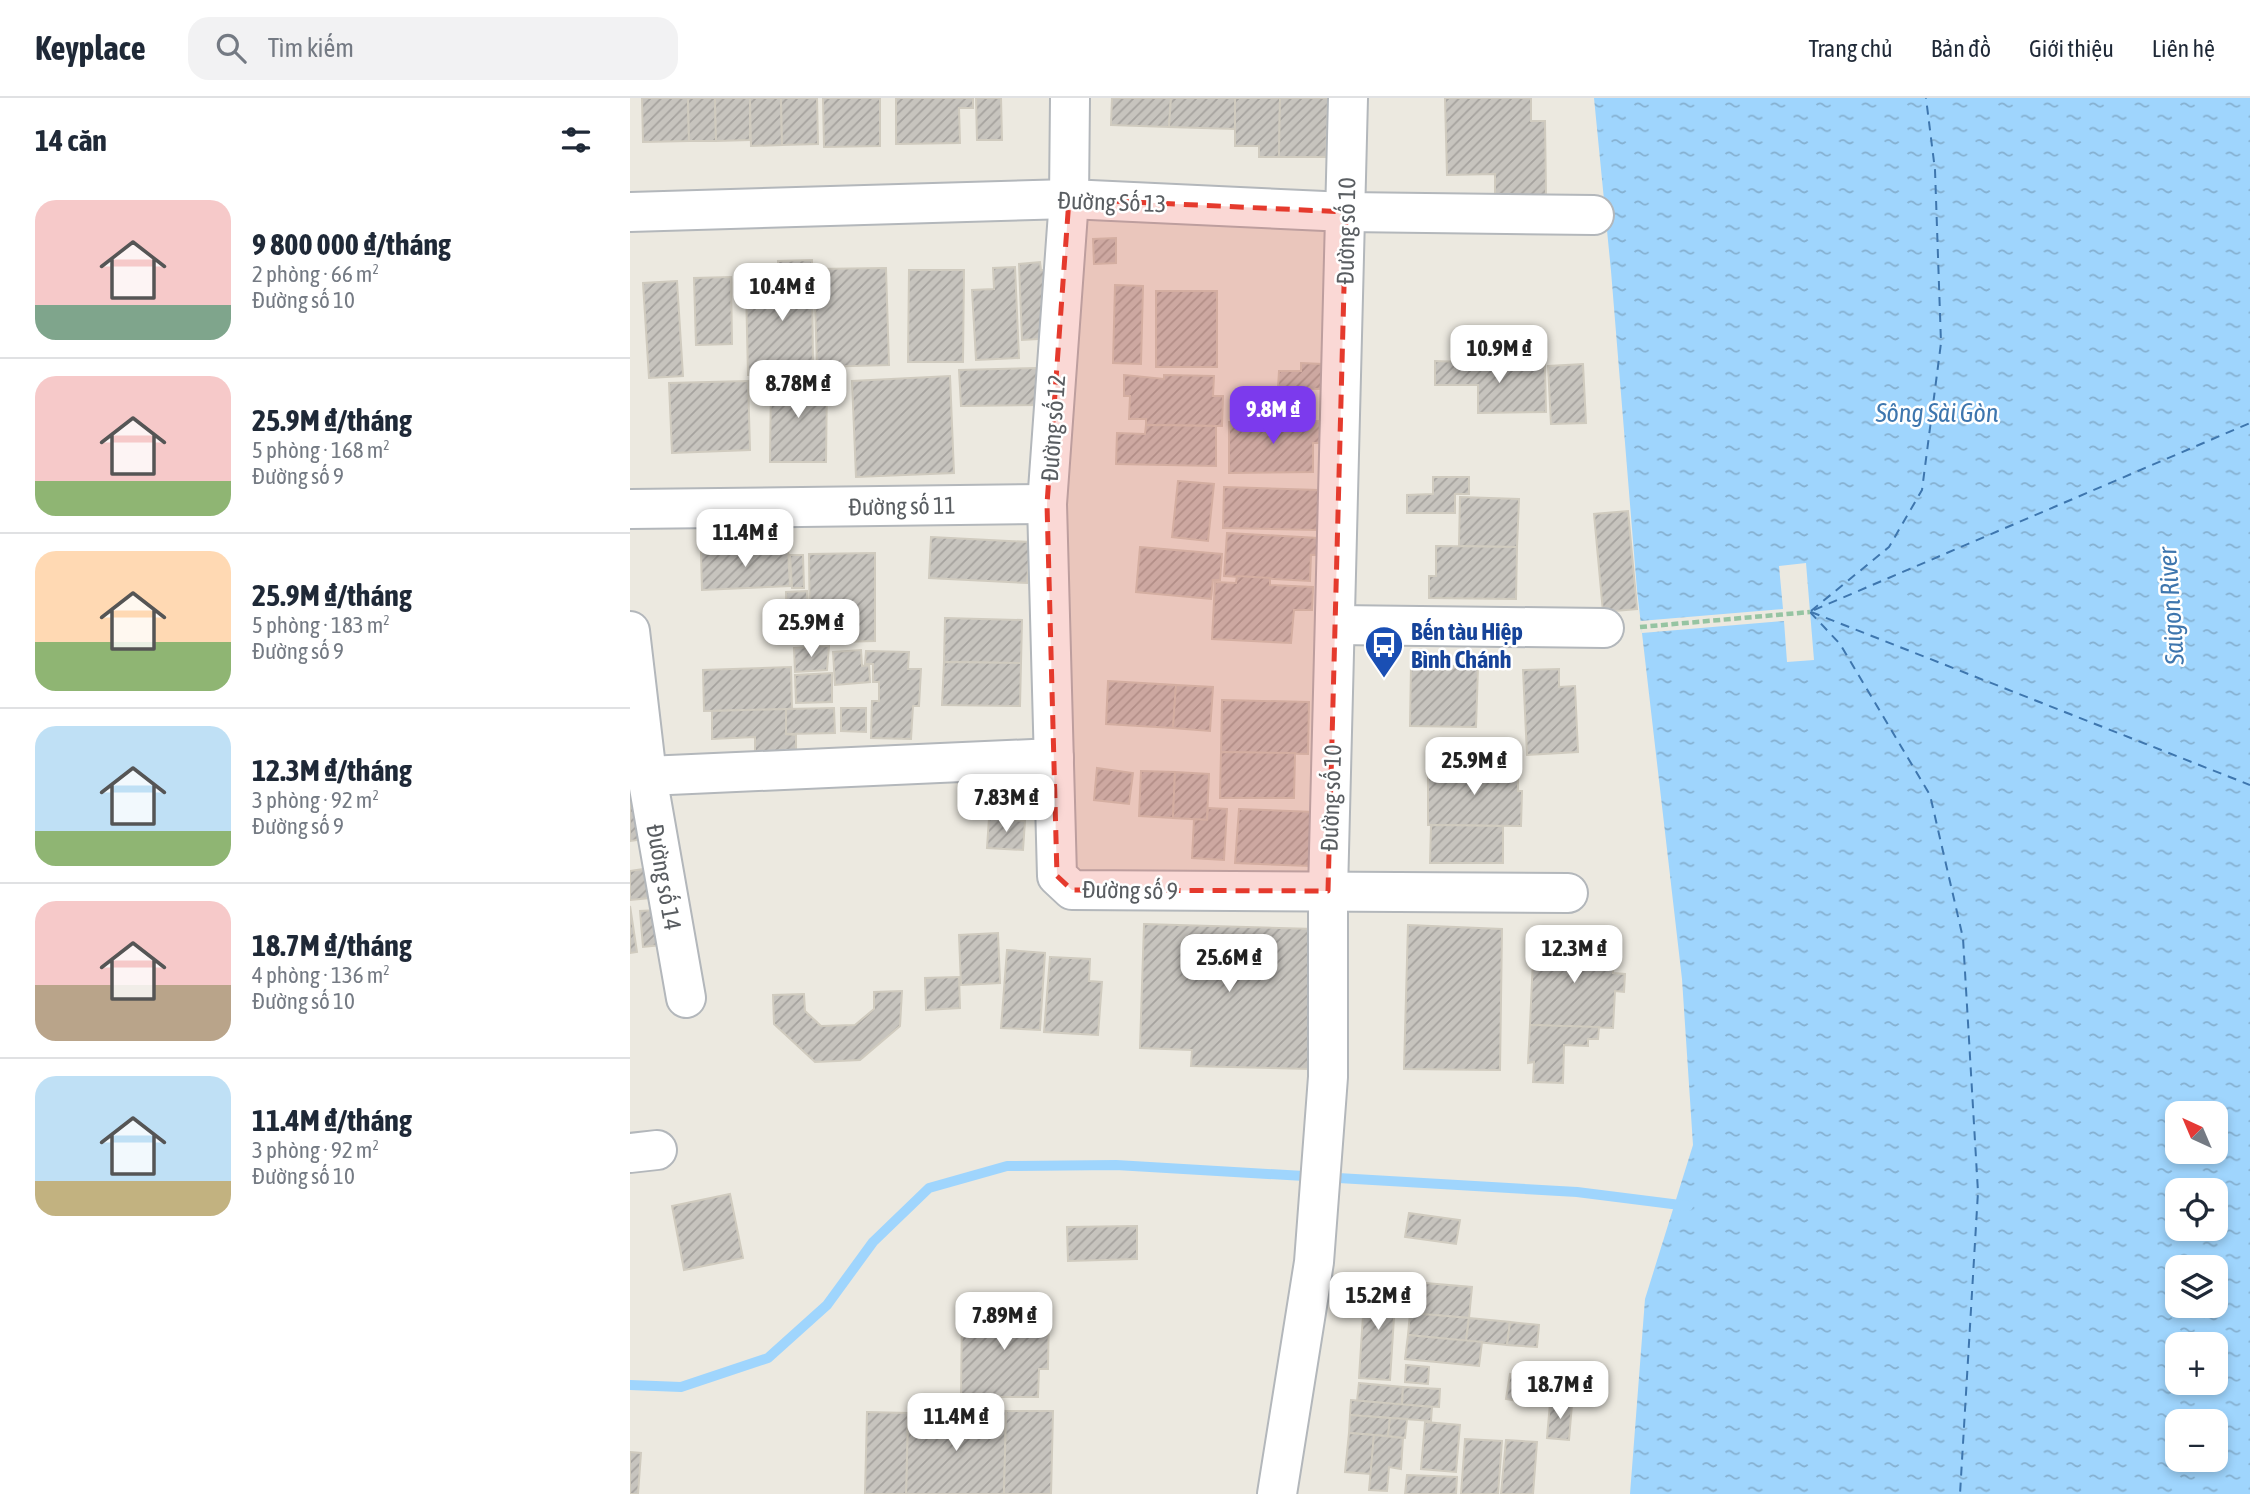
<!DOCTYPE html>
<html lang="vi">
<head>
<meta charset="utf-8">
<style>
	body { margin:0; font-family:"Asap Condensed",sans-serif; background:#f2f2f3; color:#1f2937; height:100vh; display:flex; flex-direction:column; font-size:26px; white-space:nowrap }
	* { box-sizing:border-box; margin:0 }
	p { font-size:23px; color:#747a83 }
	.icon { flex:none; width:38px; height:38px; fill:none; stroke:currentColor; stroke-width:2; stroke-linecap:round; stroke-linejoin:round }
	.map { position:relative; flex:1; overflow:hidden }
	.side { display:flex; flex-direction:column; background:#fff; width:630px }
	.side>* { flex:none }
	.needle { width:46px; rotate:316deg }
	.buttons { position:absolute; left:1535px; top:1003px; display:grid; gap:14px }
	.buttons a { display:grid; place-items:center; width:63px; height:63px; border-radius:14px; background:#fff; box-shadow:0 4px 10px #0003; font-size:35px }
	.price { position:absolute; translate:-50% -60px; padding:0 16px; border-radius:14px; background:#fff; color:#222; font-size:23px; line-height:46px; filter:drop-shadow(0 2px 4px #0008) }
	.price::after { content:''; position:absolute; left:50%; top:42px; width:21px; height:16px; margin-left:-10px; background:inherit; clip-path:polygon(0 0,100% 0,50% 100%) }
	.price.active { background:#7c3aed; color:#fff }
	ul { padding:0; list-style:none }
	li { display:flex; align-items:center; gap:21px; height:175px; padding:0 35px }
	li+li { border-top:2px solid #e0e1e3 }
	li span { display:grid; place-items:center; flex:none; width:196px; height:140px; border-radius:21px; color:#555 }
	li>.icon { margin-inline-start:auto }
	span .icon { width:84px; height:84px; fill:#fffc; stroke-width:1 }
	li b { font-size:30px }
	h2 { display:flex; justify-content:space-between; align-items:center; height:84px; padding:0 35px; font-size:30px }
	header { display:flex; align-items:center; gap:42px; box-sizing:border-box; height:98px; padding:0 35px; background:#fff; border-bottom:2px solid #e0e1e3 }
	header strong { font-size:33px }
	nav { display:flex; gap:38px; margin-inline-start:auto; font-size:24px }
	.search { width:490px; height:63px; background:#f2f2f3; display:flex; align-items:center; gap:18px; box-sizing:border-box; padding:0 24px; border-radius:21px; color:#747a83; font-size:26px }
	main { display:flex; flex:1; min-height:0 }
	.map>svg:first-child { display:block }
	.water { fill:url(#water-ripples); fill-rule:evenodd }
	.pier { fill:#ece9e0 }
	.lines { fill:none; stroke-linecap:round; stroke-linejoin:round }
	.stream { stroke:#9fd5fd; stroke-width:10 }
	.ferry { stroke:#3e76ae; stroke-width:2; stroke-dasharray:9 7; stroke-linecap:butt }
	.building { fill:url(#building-hatch); stroke:#d0cbbf; stroke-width:2 }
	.minor-casing { stroke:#b3b7bb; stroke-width:42 }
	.path { stroke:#96c4a2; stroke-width:4.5; stroke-dasharray:7 3.5; stroke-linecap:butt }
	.minor { stroke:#fff; stroke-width:38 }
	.marked { fill:#e53a2d; fill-opacity:0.2; stroke:#e53a2d; stroke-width:5; stroke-dasharray:14 9; stroke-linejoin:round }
	.labels { text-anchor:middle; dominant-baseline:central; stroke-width:5; stroke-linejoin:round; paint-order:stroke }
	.street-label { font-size:24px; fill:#595d61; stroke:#fff }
	.transit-label { font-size:24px; font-weight:bold; fill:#164399; stroke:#fff; text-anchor:start }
	.water-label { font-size:26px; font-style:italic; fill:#3e76ae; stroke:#fff }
</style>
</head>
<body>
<header>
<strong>Keyplace</strong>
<div class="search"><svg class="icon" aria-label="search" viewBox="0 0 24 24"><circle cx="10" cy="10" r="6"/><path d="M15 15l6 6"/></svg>Tìm kiếm</div>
<nav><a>Trang chủ</a><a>Bản đồ</a><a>Giới thiệu</a><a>Liên hệ</a></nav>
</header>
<main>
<section class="side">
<h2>14 căn<svg class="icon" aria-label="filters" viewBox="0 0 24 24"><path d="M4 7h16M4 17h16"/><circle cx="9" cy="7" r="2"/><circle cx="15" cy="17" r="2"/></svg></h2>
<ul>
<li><span style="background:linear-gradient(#f6c9c9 75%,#7fa58c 0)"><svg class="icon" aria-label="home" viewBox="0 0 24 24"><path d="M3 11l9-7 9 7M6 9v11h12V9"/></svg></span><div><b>9 800 000 ₫/tháng</b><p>2 phòng · 66 m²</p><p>Đường số 10</p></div></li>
<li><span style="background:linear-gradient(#f6c9c9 75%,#8fb573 0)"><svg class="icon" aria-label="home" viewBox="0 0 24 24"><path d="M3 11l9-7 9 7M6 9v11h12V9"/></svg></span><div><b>25.9M ₫/tháng</b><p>5 phòng · 168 m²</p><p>Đường số 9</p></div></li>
<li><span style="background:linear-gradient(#ffd9b3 65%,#8fb573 0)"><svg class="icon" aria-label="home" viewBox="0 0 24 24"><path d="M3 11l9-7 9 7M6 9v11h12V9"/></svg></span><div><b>25.9M ₫/tháng</b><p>5 phòng · 183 m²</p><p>Đường số 9</p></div></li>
<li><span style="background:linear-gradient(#bfe0f5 75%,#8fb573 0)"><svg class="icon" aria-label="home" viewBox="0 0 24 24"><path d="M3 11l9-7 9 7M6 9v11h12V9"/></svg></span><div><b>12.3M ₫/tháng</b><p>3 phòng · 92 m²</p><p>Đường số 9</p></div></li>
<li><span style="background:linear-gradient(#f6c9c9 60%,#b9a48a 0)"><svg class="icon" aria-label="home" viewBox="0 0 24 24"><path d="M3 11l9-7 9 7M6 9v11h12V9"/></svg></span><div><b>18.7M ₫/tháng</b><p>4 phòng · 136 m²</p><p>Đường số 10</p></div></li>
<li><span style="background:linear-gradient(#bfe0f5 75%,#c2b280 0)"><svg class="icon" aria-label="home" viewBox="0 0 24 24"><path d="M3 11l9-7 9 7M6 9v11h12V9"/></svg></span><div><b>11.4M ₫/tháng</b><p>3 phòng · 92 m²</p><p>Đường số 10</p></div></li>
</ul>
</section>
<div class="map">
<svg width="1620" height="1396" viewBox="0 0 1620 1396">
	<defs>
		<pattern id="water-ripples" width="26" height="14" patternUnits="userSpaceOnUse" patternTransform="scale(1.75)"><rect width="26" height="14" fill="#9fd5fd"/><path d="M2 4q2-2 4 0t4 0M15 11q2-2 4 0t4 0" fill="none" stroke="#85b0d0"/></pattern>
		<pattern id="building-hatch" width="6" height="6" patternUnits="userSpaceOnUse" patternTransform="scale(1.75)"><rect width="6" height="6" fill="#c7c4be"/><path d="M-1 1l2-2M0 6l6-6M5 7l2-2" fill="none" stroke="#a5a29e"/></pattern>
	</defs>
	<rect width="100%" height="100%" fill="#ece9e0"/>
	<path class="water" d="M 964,0 L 1620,0 L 1620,1396 L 1000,1396 L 1015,1201 L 1063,1047 L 1052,881 L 1007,492 L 981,173 ZM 1547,1015 L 1586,1015 L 1586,1054 L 1547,1054 ZM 1547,1092 L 1586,1092 L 1586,1130 L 1547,1130 ZM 1547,1169 L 1586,1169 L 1586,1208 L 1547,1208 ZM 1547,1246 L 1586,1246 L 1586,1284 L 1547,1284 ZM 1547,1323 L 1586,1323 L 1586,1362 L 1547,1362 Z"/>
	<path class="pier" d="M 1176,465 L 1184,562 L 1157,564 L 1154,523 L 1012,535 L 1010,523 L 1153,511 L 1149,468 Z"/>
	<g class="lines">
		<path class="stream" d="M 0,1287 L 51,1289 L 138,1260 L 197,1207 L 243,1144 L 299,1090 L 377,1068 L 486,1067 L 947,1094 L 1058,1108"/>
		<g class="ferry">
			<path d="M 1184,512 L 1620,325"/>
			<path d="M 1181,513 L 1259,449 L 1292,392 L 1311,245 L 1305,72 L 1296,0"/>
			<path d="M 1180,514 L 1210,546 L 1300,697 L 1333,840 L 1348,1094 L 1330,1396"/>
			<path d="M 1181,514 L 1620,687"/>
		</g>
	</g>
	<g class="building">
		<path d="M 12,0 L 58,0 L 59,43 L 13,44 Z"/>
		<path d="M 58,0 L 85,0 L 86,43 L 59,43 Z"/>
		<path d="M 85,0 L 120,0 L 120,42 L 86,43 Z"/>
		<path d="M 120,0 L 151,0 L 152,47 L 121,48 Z"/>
		<path d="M 151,0 L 187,0 L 188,46 L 152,47 Z"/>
		<path d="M 193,0 L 250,0 L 250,48 L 194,49 Z"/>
		<path d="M 266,0 L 343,0 L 343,10 L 329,10 L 330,45 L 266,46 Z"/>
		<path d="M 346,0 L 371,0 L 372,42 L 347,42 Z"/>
		<path d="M 482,0 L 541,0 L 539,29 L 481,27 Z"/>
		<path d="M 541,0 L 605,0 L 605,31 L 539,29 Z"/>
		<path d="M 605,0 L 650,0 L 649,59 L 629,59 L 629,48 L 605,48 Z"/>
		<path d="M 650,0 L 698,0 L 696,59 L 649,59 Z"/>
		<path d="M 815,0 L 901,0 L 901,23 L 915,23 L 916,97 L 865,98 L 865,76 L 817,77 Z"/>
		<path d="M 486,140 L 486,165 L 464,166 L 463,141 Z"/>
		<path d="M 182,162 L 183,275 L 118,277 L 116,189 L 149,189 L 148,163 Z"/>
		<path d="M 410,164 L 411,172 L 422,172 L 425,240 L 392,242 L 389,166 Z"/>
		<path d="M 385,169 L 389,260 L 346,262 L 342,192 L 364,191 L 363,170 Z"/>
		<path d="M 256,170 L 259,267 L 187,269 L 184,171 Z"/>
		<path d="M 279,172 L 334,172 L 333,264 L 278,264 Z"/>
		<path d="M 101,179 L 102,246 L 66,247 L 64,180 Z"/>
		<path d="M 47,183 L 53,278 L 19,280 L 13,185 Z"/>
		<path d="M 485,187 L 513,188 L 511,266 L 483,265 Z"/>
		<rect x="526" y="193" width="61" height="76"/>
		<path d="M 805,263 L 915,267 L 916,314 L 848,315 L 848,287 L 805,287 Z"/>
		<path d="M 671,265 L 693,266 L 692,291 L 648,290 L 649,273 L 671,273 Z"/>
		<path d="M 953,266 L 956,325 L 921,326 L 918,268 Z"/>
		<path d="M 408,270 L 410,307 L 331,308 L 329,272 Z"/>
		<path d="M 494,277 L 534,281 L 534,277 L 584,278 L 583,298 L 593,298 L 592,328 L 516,327 L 516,321 L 499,321 L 500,298 L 494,298 Z"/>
		<path d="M 320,278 L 324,375 L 226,379 L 222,283 Z"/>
		<path d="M 141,281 L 197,281 L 196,364 L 140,364 Z"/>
		<path d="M 118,283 L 120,352 L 42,355 L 39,285 Z"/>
		<path d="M 693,323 L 693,345 L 683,345 L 683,374 L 599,375 L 599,324 Z"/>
		<path d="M 516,327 L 586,328 L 586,368 L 486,366 L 487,335 L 515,336 Z"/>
		<path d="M 803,379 L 839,379 L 839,396 L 825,396 L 825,415 L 777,415 L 777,397 L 803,396 Z"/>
		<path d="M 548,383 L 584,386 L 578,443 L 542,439 Z"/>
		<path d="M 594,389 L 689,392 L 688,432 L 593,430 Z"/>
		<path d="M 830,399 L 889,401 L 887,449 L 829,448 Z"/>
		<path d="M 998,413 L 1007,511 L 973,514 L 964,416 Z"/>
		<path d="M 597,435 L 688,440 L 687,457 L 681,457 L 680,483 L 594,478 Z"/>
		<path d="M 301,439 L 400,444 L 397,485 L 299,480 Z"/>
		<path d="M 806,448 L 887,449 L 886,501 L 799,500 L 799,478 L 806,478 Z"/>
		<path d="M 510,449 L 592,456 L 590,482 L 583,482 L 581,501 L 506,494 Z"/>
		<path d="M 158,451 L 160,488 L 72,492 L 71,454 Z"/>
		<path d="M 245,455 L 245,543 L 207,544 L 207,540 L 180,540 L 179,456 Z"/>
		<path d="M 160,457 L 173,457 L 174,490 L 162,490 Z"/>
		<path d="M 607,478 L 640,480 L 640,487 L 683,489 L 682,512 L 664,512 L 661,545 L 582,541 L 585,484 L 606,485 Z"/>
		<path d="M 177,493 L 178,536 L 157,537 L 156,494 Z"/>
		<path d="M 315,520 L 392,522 L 391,565 L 314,564 Z"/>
		<path d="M 199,548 L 197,572 L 165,574 L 164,550 Z"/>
		<path d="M 231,552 L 232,568 L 239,567 L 240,584 L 205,587 L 203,554 Z"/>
		<path d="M 236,553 L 279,554 L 278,571 L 291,571 L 289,608 L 283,608 L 281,641 L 241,640 L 242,603 L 249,603 L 249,584 L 243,584 L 243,566 L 235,566 Z"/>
		<path d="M 314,564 L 391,565 L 390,608 L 312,607 Z"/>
		<path d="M 781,567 L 848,569 L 846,629 L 780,628 Z"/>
		<path d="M 161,569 L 162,611 L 74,613 L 73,572 Z"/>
		<path d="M 929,571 L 929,589 L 945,588 L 948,654 L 897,657 L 893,572 Z"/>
		<path d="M 202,575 L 202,604 L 166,605 L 165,577 Z"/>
		<path d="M 478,583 L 546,587 L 543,630 L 476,626 Z"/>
		<path d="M 546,587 L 583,589 L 580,633 L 543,630 Z"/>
		<path d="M 592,602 L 679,604 L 678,656 L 591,654 Z"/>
		<path d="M 204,610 L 205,635 L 156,636 L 156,611 Z"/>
		<path d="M 211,610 L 236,610 L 236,634 L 211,633 Z"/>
		<path d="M 156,611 L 156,636 L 166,637 L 166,656 L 125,657 L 125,639 L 82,641 L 82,613 Z"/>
		<path d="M 591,654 L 665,655 L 664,700 L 590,700 Z"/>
		<path d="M 467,670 L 503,675 L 499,706 L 464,702 Z"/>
		<path d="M 798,670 L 888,671 L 888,693 L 892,693 L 891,728 L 798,727 Z"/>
		<path d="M 511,673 L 545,674 L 543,720 L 509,718 Z"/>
		<path d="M 545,674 L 579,676 L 577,722 L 543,720 Z"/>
		<path d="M 9,701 L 15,741 L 0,743 L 0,702 Z"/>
		<path d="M 578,710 L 597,711 L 594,762 L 562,760 L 564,721 L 577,722 Z"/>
		<path d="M 609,711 L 684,714 L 680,768 L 605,765 Z"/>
		<path d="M 359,720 L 395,723 L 393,752 L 357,750 Z"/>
		<path d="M 801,727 L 873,728 L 873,765 L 800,765 Z"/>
		<path d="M 27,769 L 30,799 L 0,802 L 0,773 Z"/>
		<path d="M 0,808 L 7,854 L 0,855 Z"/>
		<path d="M 28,812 L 31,847 L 13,849 L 10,813 Z"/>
		<path d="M 514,826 L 685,831 L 680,971 L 561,968 L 562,952 L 510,950 Z"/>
		<path d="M 778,827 L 872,831 L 870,972 L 774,971 Z"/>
		<path d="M 368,835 L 370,885 L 331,887 L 329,837 Z"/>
		<path d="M 904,840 L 930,841 L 930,868 L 944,868 L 945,842 L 984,843 L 983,875 L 995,876 L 994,894 L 985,893 L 983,930 L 900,927 Z"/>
		<path d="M 377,852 L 415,855 L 410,932 L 371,930 Z"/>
		<path d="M 420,859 L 460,861 L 459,883 L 472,884 L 468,937 L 414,934 Z"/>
		<path d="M 329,879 L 330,910 L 296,912 L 295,880 Z"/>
		<path d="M 272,893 L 270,928 L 230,962 L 185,964 L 144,926 L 143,897 L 174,896 L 175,913 L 191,928 L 225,927 L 244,911 L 244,894 Z"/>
		<path d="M 900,927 L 969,929 L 968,941 L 958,941 L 958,948 L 934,947 L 933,985 L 903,984 L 904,964 L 898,965 Z"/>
		<path d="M 100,1096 L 113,1160 L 54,1172 L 42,1108 Z"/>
		<path d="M 779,1115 L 830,1122 L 826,1146 L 775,1139 Z"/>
		<path d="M 507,1128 L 507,1161 L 438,1163 L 437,1129 Z"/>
		<path d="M 783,1184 L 842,1189 L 839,1220 L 780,1215 Z"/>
		<path d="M 735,1186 L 766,1188 L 760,1282 L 729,1280 Z"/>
		<path d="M 352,1208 L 419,1210 L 418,1271 L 409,1271 L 408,1299 L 331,1299 L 332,1215 L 352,1215 Z"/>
		<path d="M 780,1215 L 839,1220 L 836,1243 L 778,1237 Z"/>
		<path d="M 839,1220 L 880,1224 L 877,1247 L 836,1243 Z"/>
		<path d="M 880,1224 L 909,1227 L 907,1249 L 877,1247 Z"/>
		<path d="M 778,1237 L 852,1244 L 849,1268 L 775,1261 Z"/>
		<path d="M 776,1267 L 799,1269 L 798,1286 L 775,1284 Z"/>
		<path d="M 880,1276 L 913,1282 L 909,1307 L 876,1301 Z"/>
		<path d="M 729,1285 L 773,1289 L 772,1307 L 727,1303 Z"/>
		<path d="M 773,1289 L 810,1291 L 809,1309 L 772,1307 Z"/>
		<path d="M 721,1302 L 802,1309 L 801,1323 L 720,1317 Z"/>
		<path d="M 920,1305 L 942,1306 L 939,1342 L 917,1340 Z"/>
		<path d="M 334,1312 L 376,1313 L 374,1396 L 276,1396 L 278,1315 L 333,1316 Z"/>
		<path d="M 376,1313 L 423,1313 L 421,1396 L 374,1396 Z"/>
		<path d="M 237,1314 L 278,1315 L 276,1396 L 235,1396 Z"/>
		<path d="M 720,1317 L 760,1320 L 758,1338 L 719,1335 Z"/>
		<path d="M 760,1320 L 777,1321 L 775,1340 L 758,1338 Z"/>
		<path d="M 795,1324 L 830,1327 L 826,1374 L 791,1371 Z"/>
		<path d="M 719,1335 L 744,1337 L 741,1376 L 715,1374 Z"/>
		<path d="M 744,1337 L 773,1340 L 771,1371 L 759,1369 L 757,1393 L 739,1392 Z"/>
		<path d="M 835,1341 L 872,1343 L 868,1396 L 831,1396 Z"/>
		<path d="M 876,1342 L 907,1344 L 903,1396 L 871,1396 Z"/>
		<path d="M 0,1354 L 11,1355 L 8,1396 L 0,1396 Z"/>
		<path d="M 777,1377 L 827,1379 L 826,1396 L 775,1396 Z"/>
	</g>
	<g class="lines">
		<g class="minor-casing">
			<g id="minor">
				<path d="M 440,0 L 439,101 L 417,406 L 427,778 L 442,792 L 938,795"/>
				<path d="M 0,114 L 439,101 L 716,114 L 964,117"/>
				<path d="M 0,411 L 417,406"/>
				<path d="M 706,527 L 974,530"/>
				<path d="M 0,533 L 17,678 L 56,900"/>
				<path d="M 17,678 L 424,660"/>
				<path d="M 0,1055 L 27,1052"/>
				<path d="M 647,1396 L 684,1164 L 698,979 L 698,793 L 718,0"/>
			</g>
		</g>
		<path class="path" d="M 1010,529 L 1180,514"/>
		<use href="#minor" class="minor"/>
	</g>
	<path class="marked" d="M 439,101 L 716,114 L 698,793 L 442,792 L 427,778 L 417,406 Z"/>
	<defs>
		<g id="bus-pin" transform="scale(2.0125)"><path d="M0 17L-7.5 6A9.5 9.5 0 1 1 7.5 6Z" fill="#1a4fb4" stroke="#fff"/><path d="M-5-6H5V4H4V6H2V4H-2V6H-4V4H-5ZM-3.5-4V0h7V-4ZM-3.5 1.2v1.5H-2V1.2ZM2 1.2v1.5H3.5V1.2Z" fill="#fff"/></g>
	</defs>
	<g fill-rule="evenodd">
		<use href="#bus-pin" x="754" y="547"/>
	</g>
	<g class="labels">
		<g class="street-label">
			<text transform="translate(482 104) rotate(2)">Đường Số 13</text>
			<text transform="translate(716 133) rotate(-89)">Đường số 10</text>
			<text transform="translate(423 330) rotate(-86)">Đường số 12</text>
			<text transform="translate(272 408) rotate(-1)">Đường số 11</text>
			<text transform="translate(701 700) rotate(-88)">Đường số 10</text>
			<text transform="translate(34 779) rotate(80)">Đường số 14</text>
			<text transform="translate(500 792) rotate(1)">Đường số 9</text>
		</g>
		<g class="transit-label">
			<text x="781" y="533">Bến tàu Hiệp<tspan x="781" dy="28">Bình Chánh</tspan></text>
		</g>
		<g class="water-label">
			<text x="1307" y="315">Sông Sài Gòn</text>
			<text transform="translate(1541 508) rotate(-94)">Saigon River</text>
		</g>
	</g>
</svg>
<div class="buttons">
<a><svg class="needle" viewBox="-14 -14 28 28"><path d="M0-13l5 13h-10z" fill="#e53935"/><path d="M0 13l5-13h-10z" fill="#747a83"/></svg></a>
<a><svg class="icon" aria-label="locate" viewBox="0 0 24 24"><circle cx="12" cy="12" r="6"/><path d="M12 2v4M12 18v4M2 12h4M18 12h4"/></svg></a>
<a><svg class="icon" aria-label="layers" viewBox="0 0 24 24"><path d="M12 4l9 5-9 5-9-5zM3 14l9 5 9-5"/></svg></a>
<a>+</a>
<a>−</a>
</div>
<b class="price" style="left:152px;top:225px">10.4M ₫</b>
<b class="price" style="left:869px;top:287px">10.9M ₫</b>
<b class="price" style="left:168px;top:322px">8.78M ₫</b>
<b class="price active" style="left:643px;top:348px">9.8M ₫</b>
<b class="price" style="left:115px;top:471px">11.4M ₫</b>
<b class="price" style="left:181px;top:561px">25.9M ₫</b>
<b class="price" style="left:844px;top:699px">25.9M ₫</b>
<b class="price" style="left:376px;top:736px">7.83M ₫</b>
<b class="price" style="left:944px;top:887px">12.3M ₫</b>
<b class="price" style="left:599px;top:896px">25.6M ₫</b>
<b class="price" style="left:748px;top:1234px">15.2M ₫</b>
<b class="price" style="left:374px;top:1254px">7.89M ₫</b>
<b class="price" style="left:930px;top:1323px">18.7M ₫</b>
<b class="price" style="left:326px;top:1355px">11.4M ₫</b>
</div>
</main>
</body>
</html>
